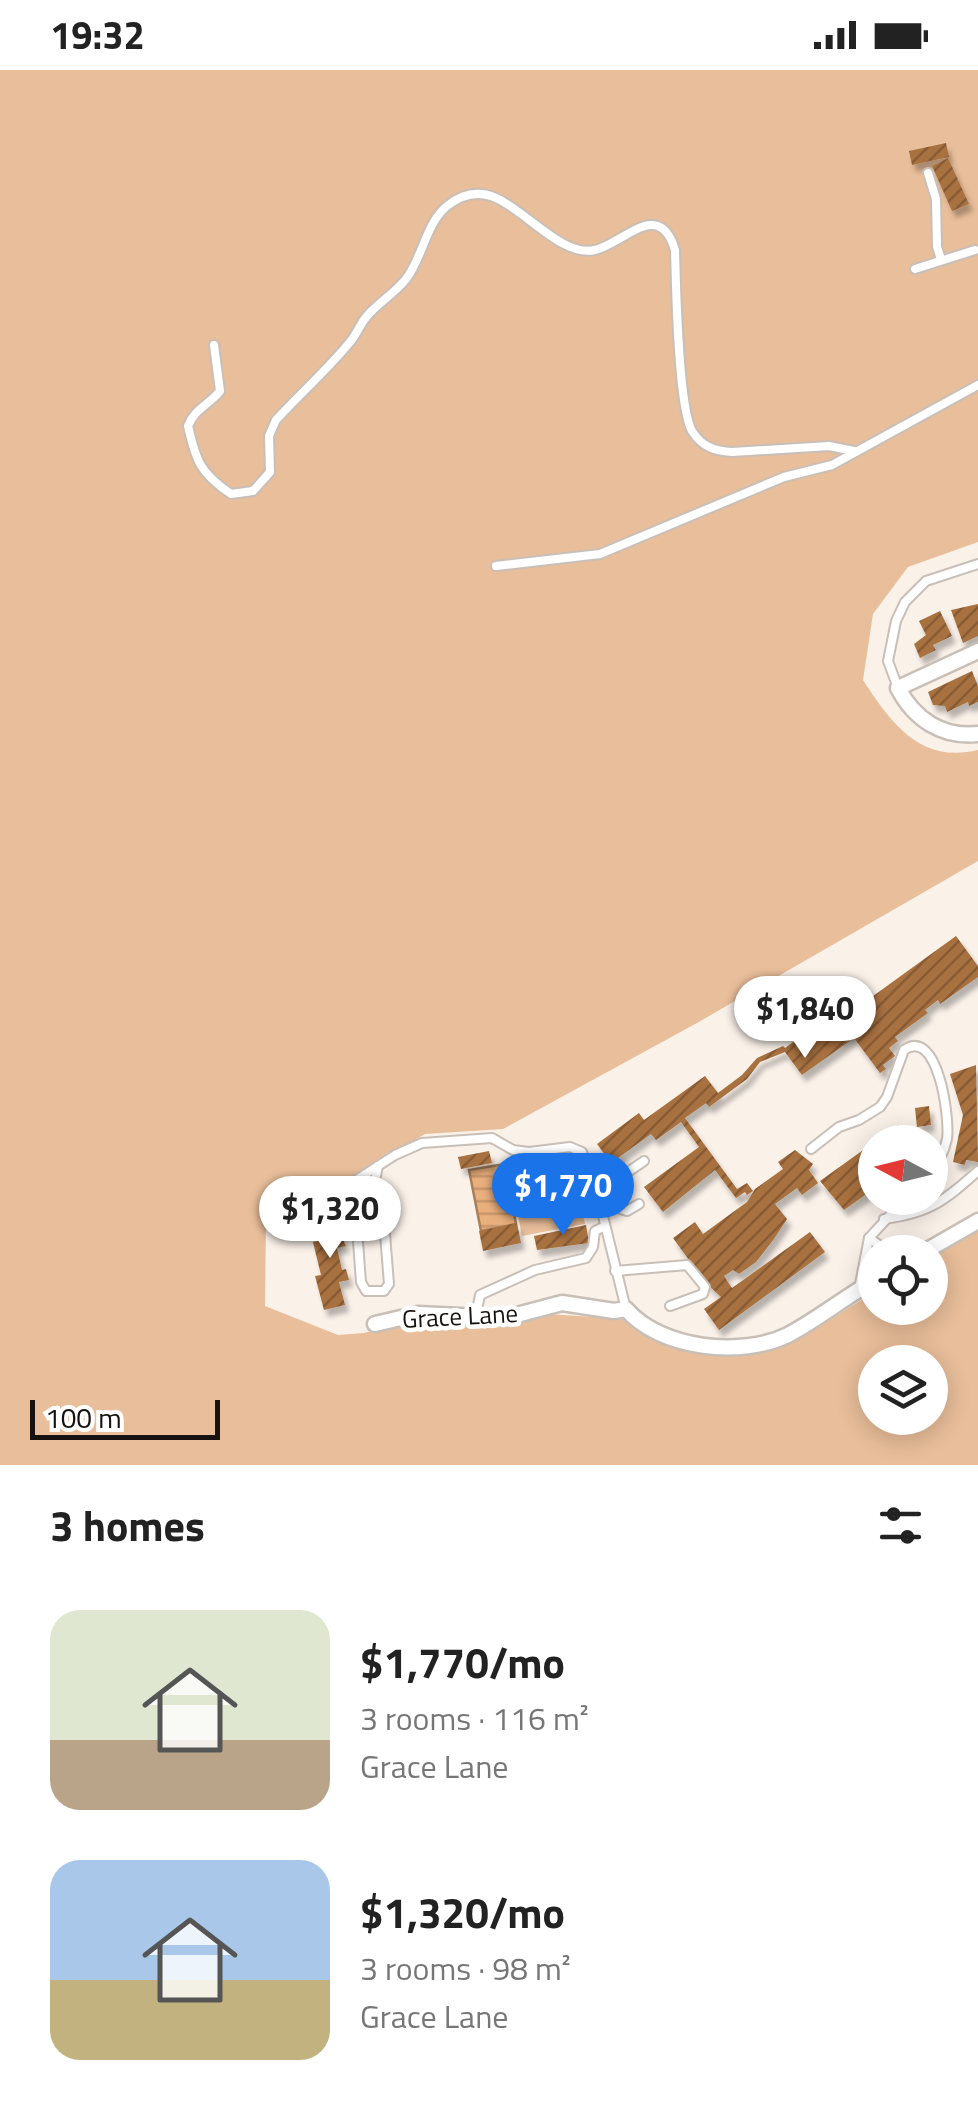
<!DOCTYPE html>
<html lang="en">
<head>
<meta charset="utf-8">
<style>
	body { margin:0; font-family:"Titillium Web",sans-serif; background:#f2f2f2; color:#222; height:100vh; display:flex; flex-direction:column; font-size:38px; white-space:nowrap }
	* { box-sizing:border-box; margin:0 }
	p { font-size:32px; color:#767676 }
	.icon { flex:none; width:55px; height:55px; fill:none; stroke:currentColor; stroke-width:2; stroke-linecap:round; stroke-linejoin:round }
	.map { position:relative; height:1395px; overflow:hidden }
	.panel { display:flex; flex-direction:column; background:#fff; flex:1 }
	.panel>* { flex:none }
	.needle { width:65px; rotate:277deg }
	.fabs { position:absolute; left:858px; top:1055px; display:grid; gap:20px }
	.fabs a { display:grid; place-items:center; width:90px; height:90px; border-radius:50%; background:#fff; box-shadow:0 5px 25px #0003; font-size:50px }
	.scale { position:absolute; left:30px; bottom:25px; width:190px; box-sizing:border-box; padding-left:10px; border:5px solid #15120f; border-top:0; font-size:28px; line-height:35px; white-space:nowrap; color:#15120f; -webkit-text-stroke:8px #fff; paint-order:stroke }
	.price { position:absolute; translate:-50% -85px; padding:0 22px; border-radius:35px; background:#fff; color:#222; font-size:32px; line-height:65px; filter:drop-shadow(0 2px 5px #0008) }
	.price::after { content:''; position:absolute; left:50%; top:60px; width:30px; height:22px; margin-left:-15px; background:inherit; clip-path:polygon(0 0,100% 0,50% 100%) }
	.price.active { background:#1a73e8; color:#fff }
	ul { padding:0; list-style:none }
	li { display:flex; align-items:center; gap:30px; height:250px; padding:0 50px }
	li span { display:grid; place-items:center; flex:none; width:280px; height:200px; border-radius:30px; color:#555 }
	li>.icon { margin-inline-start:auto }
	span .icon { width:120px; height:120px; fill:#fffc; stroke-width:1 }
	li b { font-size:42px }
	h2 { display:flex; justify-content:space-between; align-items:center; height:120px; padding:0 50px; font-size:42px }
	.status { display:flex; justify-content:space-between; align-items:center; height:70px; padding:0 50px; background:#fff; direction:ltr }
	.status svg { height:28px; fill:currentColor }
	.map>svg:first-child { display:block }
	.grass { fill:#e9be9a; fill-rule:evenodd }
	.water { fill:url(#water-rules); stroke:#a9805b; stroke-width:2.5 }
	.building { fill:url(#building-hatch); filter:url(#shadow) }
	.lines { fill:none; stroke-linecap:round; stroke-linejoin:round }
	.service-casing { stroke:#c8bfb8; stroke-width:12 }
	.minor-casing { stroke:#c8bfb8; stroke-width:19 }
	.service { stroke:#fff; stroke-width:8 }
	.minor { stroke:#fff; stroke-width:14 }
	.labels { text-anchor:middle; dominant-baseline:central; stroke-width:9; stroke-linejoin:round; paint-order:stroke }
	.street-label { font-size:25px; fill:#15120f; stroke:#fff }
</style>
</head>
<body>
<div class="status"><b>19:32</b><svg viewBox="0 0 49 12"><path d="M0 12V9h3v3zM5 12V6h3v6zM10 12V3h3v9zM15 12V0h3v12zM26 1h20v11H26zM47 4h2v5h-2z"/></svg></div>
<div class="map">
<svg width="978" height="1395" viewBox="0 0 978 1395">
	<defs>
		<pattern id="water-rules" width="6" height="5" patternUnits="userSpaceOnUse" patternTransform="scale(2.5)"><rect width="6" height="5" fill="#e9af7c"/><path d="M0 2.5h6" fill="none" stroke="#c7966a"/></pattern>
		<pattern id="building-hatch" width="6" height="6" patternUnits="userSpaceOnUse" patternTransform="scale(2.5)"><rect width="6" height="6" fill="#a8713f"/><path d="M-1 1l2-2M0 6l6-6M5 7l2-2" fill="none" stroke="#885b33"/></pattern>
		<filter id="shadow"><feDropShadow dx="4" dy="7" stdDeviation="2.5" flood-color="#0004"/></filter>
	</defs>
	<rect width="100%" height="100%" fill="#faf1e9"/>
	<g class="grass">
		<path d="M 0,0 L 978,0 L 978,472 L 908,497 L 873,544 L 863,610 C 891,653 920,694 978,680 L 978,791 L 697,953 L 503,1059 L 425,1064 L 303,1137 L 266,1146 L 265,1236 L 338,1265 L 364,1263 L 417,1249 L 496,1257 L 511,1256 L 546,1244 L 628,1249 L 654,1270 L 689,1281 L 719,1285 L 791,1273 L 875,1222 L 875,1238 L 930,1238 L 930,1189 L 978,1160 L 978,1395 L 0,1395 ZM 875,1292 L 930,1292 L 930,1348 L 875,1348 Z"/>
		<path d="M 572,1086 L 585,1154 L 522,1166 L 508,1095 Z"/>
	</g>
	<path class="water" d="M 505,1094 L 516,1154 L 481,1161 L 469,1100 Z"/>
	<g class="building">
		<path d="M 946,73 L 949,87 L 912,95 L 909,81 Z"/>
		<path d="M 948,88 L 969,134 L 952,141 L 932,96 Z"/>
		<path d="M 978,534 L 978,566 L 963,573 L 951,540 Z"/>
		<path d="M 940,541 L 952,566 L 933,575 L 936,580 L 920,588 L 914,574 L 926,565 L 919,551 Z"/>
		<path d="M 972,601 L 978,616 L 978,632 L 969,636 L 968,632 L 947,642 L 945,636 L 933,635 L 928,622 Z"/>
		<path d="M 956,866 L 978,896 L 978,907 L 940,934 L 938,930 L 925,940 L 928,943 L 895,967 L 898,971 L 889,978 L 895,986 L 883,995 L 886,999 L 880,1003 L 854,968 L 802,1005 L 785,982 L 760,992 L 747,1009 L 709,1037 L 706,1033 L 685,1048 L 737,1119 L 747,1113 L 753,1121 L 747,1125 L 745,1122 L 736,1128 L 715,1100 L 663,1142 L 644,1117 L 699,1077 L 681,1052 L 656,1070 L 651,1064 L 611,1093 L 597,1074 L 639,1043 L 644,1050 L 705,1006 L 718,1023 L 742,1005 L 757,988 L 783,976 L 785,978 L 796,970 L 794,967 L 859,916 L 869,929 Z"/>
		<path d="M 976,995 L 978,1092 L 966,1090 L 965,1095 L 953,1092 L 963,1045 L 950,1004 Z"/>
		<path d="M 929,1036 L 931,1055 L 917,1057 L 915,1038 Z"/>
		<path d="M 898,1055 L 911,1072 L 875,1072 L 875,1118 L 844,1140 L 820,1111 Z"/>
		<path d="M 795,1080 L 813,1094 L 809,1100 L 818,1113 L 802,1125 L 797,1118 L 775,1134 L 787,1149 L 774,1169 L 756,1192 L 739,1204 L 733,1200 L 724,1206 L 732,1218 L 810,1162 L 825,1182 L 719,1260 L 704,1239 L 721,1227 L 705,1212 L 673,1168 L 695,1152 L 703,1164 L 747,1132 L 755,1119 L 783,1099 L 778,1092 Z"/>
		<path d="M 489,1081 L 492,1093 L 461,1099 L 458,1087 Z"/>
		<path d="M 345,1144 L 348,1154 L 337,1157 L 346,1176 L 337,1178 L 342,1200 L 346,1199 L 349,1210 L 339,1212 L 345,1235 L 324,1240 L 315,1206 L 321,1205 L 313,1172 L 318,1171 L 314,1151 Z"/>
		<path d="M 517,1153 L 521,1173 L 483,1181 L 479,1161 Z"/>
		<path d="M 586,1155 L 589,1173 L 537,1180 L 534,1166 Z"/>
	</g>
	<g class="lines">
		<g class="service-casing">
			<g id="service">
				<path d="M 928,103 L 936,129 L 937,177 L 941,189"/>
				<path d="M 915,199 L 975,180"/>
				<path d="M 214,275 L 220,321 C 209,335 195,338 188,356 C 196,391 200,403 231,424 L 253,421 L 270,402 L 269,366 L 276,350 C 300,324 328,299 350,272 C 357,264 360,254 367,246 C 378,233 395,223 406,209 C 422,189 426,153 447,136 C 462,124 478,120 496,128 C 525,140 563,188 595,180 C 623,174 659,127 675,180 C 676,215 678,336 692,361 C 702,377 715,381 732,382 L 829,376 L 854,381"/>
				<path d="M 496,496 L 600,484 L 784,407 L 832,395 L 978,315"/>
				<path d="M 898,618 L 888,591 L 896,551 L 905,532 L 926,511 L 978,494"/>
				<path d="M 811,1079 L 839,1057 L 859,1050 L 880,1037 L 887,1027 L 904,980 C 938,956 950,1048 947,1069 C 944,1083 938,1093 930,1105"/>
				<path d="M 596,1124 L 644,1091"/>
				<path d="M 372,1125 L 383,1139 L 389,1214 L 384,1221 L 366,1221 L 361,1212 L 356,1145 L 372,1125 L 378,1096"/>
				<path d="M 316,1136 L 395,1085 L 422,1073 L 492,1068 L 513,1080 L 529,1082 L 570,1077 L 582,1082 L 602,1142 L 626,1239"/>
				<path d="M 601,1139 L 611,1136 L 627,1141 L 639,1134"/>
				<path d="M 884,1149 C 930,1143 944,1131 978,1101"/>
				<path d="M 869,1168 L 889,1182"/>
				<path d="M 615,1201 L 687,1195 L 705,1217 L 703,1224 L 670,1236"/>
				<path d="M 859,1219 L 869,1168 L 906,1128"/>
				<path d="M 476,1245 L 480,1225 L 535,1200 L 586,1188 L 593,1177 L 595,1161 L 605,1156"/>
			</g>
		</g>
		<g class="minor-casing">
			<g id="minor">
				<path d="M 978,581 L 898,618 C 914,649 942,668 978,664"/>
				<path d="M 924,1182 L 978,1151"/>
				<path d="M 375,1254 L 418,1244 L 505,1248 L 562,1233 L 614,1241 L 626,1239 C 660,1279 741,1288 788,1265 C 818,1249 845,1227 875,1210"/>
			</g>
		</g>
		<use href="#service" class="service"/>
		<use href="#minor" class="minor"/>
	</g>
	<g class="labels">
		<g class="street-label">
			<text transform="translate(460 1246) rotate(-3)">Grace Lane</text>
		</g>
	</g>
</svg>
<div class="fabs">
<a><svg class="needle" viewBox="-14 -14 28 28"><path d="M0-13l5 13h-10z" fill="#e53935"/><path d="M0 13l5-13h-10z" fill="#767676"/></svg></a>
<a><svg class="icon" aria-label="locate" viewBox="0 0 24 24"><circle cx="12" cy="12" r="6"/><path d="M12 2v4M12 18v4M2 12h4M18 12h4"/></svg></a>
<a><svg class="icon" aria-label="layers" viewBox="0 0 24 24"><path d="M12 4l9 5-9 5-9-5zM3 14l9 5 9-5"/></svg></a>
</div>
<div class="scale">100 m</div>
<b class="price" style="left:805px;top:991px">$1,840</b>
<b class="price active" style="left:563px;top:1168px">$1,770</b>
<b class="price" style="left:330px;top:1191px">$1,320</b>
</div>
<section class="panel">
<h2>3 homes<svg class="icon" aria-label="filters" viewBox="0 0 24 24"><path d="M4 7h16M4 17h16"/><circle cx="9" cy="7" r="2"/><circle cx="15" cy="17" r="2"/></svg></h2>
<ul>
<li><span style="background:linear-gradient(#dfe7d0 65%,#b9a48a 0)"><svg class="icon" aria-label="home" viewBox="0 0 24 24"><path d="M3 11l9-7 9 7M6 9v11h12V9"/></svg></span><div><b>$1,770/mo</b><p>3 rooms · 116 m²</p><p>Grace Lane</p></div></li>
<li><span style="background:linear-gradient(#a9c7e8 60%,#c2b280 0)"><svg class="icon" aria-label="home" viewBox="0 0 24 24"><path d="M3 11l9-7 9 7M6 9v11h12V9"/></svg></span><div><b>$1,320/mo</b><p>3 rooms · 98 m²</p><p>Grace Lane</p></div></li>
</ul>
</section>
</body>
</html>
